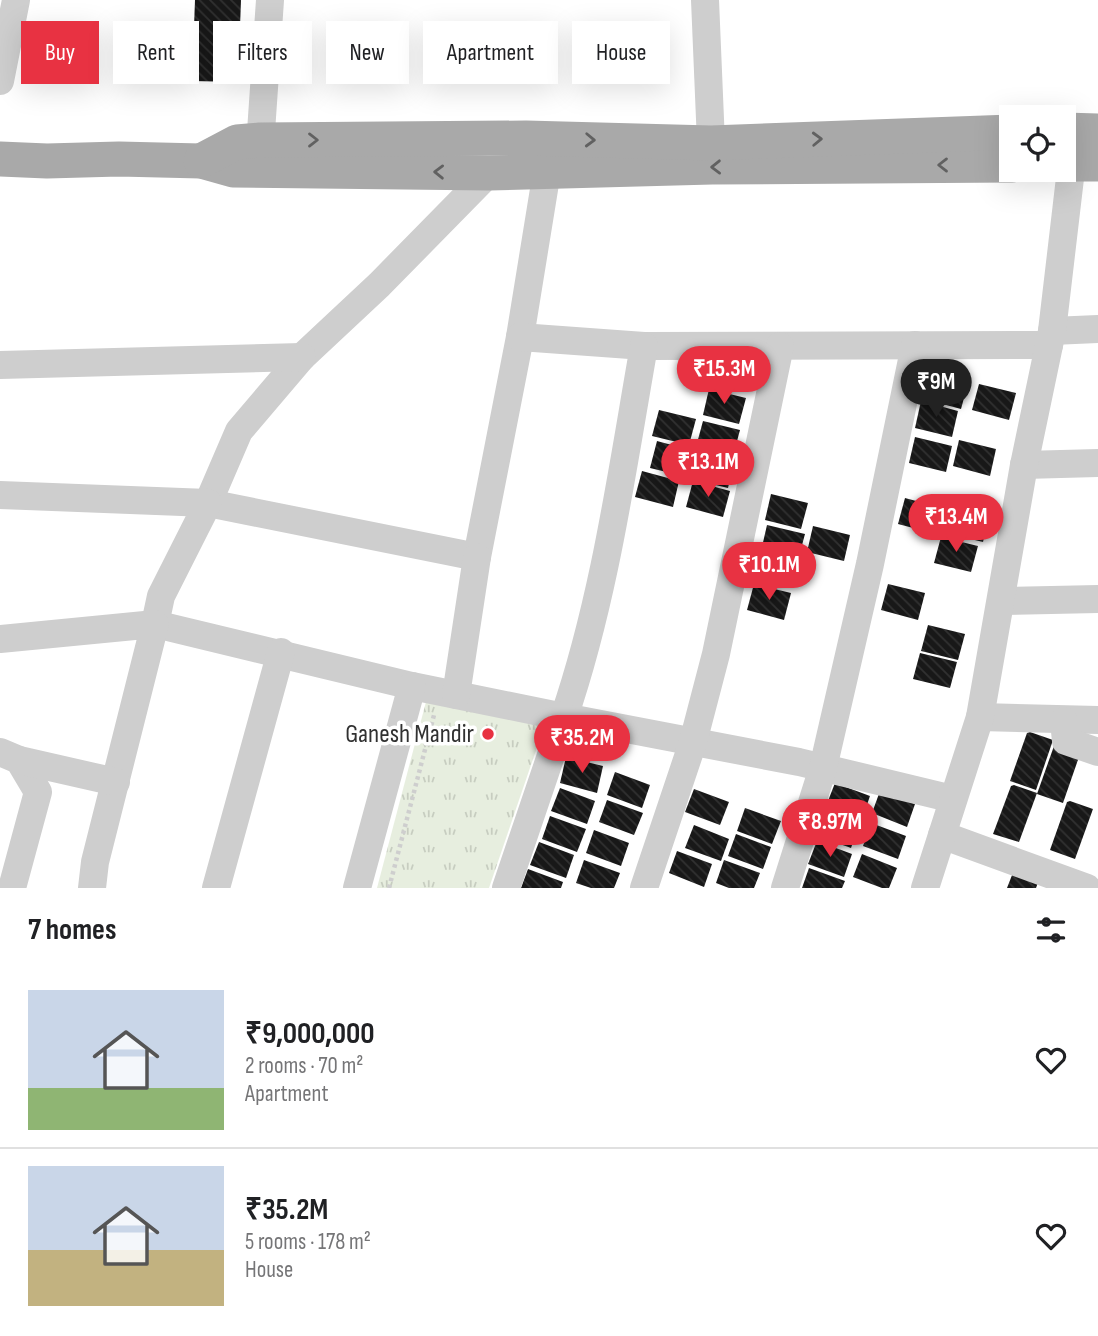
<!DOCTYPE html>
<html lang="en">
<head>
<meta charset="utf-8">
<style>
	body { margin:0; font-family:"Sofia Sans Condensed",sans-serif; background:#f6f6f6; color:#202124; height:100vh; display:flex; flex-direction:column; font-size:26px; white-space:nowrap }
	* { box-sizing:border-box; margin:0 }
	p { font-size:23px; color:#757577 }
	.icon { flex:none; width:38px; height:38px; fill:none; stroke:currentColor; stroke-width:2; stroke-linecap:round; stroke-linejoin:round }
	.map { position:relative; height:888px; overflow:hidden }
	.sheet { display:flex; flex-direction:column; background:#fff; flex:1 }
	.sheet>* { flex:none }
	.guide { position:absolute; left:21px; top:21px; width:700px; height:63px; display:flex; gap:14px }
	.fabs { position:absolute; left:999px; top:105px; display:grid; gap:14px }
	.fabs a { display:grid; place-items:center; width:77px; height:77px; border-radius:0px; background:#fff; box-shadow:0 7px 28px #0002; font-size:35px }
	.price { position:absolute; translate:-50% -60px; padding:0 16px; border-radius:24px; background:#e83242; color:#fff; font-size:23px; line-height:46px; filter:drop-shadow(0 2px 4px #0008) }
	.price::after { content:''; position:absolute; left:50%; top:42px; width:21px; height:16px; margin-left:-10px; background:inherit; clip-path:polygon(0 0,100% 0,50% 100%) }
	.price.on { background:#222; color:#fff }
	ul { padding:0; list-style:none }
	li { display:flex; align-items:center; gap:21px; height:175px; padding:0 28px }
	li+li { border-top:2px solid #e0e0e0 }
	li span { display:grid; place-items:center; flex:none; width:196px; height:140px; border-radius:0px; color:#555 }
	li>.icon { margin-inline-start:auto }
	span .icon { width:84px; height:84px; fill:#fffc; stroke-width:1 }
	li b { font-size:30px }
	h2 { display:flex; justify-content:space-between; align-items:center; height:84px; padding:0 28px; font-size:30px }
	.pill { padding:0 24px; border-radius:0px; background:#fff; box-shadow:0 7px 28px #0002; font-size:24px; line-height:63px }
	.pill.on { background:#e83242; color:#fff }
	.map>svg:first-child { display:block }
	.park { fill:url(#park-tufts) }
	.building { fill:url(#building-back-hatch) }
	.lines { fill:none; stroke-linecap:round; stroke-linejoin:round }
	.path { stroke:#cecece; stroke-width:4.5; stroke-dasharray:3.5 3.5; stroke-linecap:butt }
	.minor { stroke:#cecece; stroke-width:28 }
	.major { stroke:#a9a9a9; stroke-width:35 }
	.oneway { stroke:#616161 }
	.poi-dot { fill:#e83242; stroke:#fff; stroke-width:2.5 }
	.labels { text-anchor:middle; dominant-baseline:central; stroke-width:7; stroke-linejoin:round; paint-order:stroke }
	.poi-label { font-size:26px; fill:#313131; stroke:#fff; text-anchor:end }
</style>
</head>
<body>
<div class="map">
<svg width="1098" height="888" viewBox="0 0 1098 888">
	<defs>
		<pattern id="park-tufts" width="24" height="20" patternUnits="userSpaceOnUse" patternTransform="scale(1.75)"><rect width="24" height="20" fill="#e7eedf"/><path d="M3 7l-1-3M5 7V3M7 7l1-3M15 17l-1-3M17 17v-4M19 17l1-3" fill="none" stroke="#c7cdc0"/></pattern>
		<pattern id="building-back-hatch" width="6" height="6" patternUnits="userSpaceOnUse" patternTransform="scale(1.75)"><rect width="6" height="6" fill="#181818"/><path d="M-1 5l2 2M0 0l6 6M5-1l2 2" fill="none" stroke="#313131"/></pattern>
	</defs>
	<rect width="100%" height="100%" fill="#fff"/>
	<path class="park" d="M 427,698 L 546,721 L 489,888 L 377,888 Z"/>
	<g class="building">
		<path d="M 195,0 L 241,0 L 238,82 L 192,81 Z"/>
		<path d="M 720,352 L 757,361 L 751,388 L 714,378 Z"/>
		<path d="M 931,373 L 968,383 L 961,409 L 924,399 Z"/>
		<path d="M 979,384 L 1016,393 L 1009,420 L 972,410 Z"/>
		<path d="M 709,389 L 746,398 L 739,424 L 703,415 Z"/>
		<path d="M 921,401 L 958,411 L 952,437 L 915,428 Z"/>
		<path d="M 659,410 L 696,419 L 689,445 L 652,436 Z"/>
		<path d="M 703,421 L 740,430 L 733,456 L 696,447 Z"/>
		<path d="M 915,437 L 952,446 L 946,472 L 909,463 Z"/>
		<path d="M 959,440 L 996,449 L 990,476 L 953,466 Z"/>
		<path d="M 657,441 L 694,451 L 687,477 L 650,468 Z"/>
		<path d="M 698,452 L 734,462 L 728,488 L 691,479 Z"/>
		<path d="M 642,471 L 679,481 L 673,507 L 635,497 Z"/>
		<path d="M 693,481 L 730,491 L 723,517 L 686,507 Z"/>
		<path d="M 771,494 L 808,503 L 801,529 L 765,520 Z"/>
		<path d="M 905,498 L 942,508 L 936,534 L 898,524 Z"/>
		<path d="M 952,506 L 989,516 L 983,542 L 946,533 Z"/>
		<path d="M 767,525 L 805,534 L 798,560 L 761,551 Z"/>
		<path d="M 813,526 L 850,535 L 844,561 L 807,552 Z"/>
		<path d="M 941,537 L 978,546 L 971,572 L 934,563 Z"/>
		<path d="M 754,584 L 791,593 L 784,620 L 747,610 Z"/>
		<path d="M 888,584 L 925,593 L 918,620 L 881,610 Z"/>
		<path d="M 928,625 L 965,634 L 958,660 L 921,651 Z"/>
		<path d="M 920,653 L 957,662 L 950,688 L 913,679 Z"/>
		<path d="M 1030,732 L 1053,740 L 1036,790 L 1010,781 L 1027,733 Z"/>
		<path d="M 1054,746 L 1080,754 L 1063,803 L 1037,794 Z"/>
		<path d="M 566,757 L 603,766 L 597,793 L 560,783 Z"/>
		<path d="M 615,772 L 650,785 L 642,808 L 607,795 Z"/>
		<path d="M 835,783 L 870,796 L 862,819 L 826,806 Z"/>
		<path d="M 1014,785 L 1037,793 L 1019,842 L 993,834 L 1011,786 Z"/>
		<path d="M 560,788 L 595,801 L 587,824 L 551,811 Z"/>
		<path d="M 694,789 L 729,802 L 720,825 L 685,812 Z"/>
		<path d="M 880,791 L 915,804 L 907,827 L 872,813 Z"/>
		<path d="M 607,800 L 643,813 L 634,835 L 599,822 Z"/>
		<path d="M 1070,801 L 1093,809 L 1075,859 L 1050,850 L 1067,802 Z"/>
		<path d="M 745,808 L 781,821 L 772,844 L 737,831 Z"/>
		<path d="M 824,812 L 859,825 L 851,848 L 815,835 Z"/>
		<path d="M 550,816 L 586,829 L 577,852 L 542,839 Z"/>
		<path d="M 871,823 L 906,836 L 898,859 L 863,846 Z"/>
		<path d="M 694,825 L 729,839 L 721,861 L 685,848 Z"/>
		<path d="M 594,830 L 629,843 L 621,866 L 586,853 Z"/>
		<path d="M 736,834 L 771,847 L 763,869 L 728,856 Z"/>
		<path d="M 817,841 L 852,854 L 844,877 L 808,864 Z"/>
		<path d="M 539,842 L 574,855 L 566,878 L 530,865 Z"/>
		<path d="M 677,851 L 712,864 L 704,887 L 669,873 Z"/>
		<path d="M 862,854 L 897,868 L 889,888 L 882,888 L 853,877 Z"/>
		<path d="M 584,860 L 620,873 L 614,888 L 591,888 L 576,883 Z"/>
		<path d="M 724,860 L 760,873 L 754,888 L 729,888 L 716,883 Z"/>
		<path d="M 809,868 L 845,881 L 842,888 L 802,888 Z"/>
		<path d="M 528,869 L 563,882 L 561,888 L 521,888 Z"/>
		<path d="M 1014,870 L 1040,877 L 1036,888 L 1007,888 Z"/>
	</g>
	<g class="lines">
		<path class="path" d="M 389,888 L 434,715"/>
		<g class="minor">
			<path d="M 705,0 L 711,143"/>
			<path d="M 0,81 L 16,0"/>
			<path d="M 259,161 L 270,0"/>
			<path d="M 489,173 L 379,285 L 302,357 L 239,431 L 208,503 L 477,557 L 520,337 L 547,171 L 548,152"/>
			<path d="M 1052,331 L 1098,329"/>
			<path d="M 520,337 L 644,346 L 1049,345"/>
			<path d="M 644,346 C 622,470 605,597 564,717 L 799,762 L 953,799"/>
			<path d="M 0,365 L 302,357"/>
			<path d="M 1024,465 L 1098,463"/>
			<path d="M 0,495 L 208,503 L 161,596 L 155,624 L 412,686 L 564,717 L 506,888"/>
			<path d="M 1001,601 L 1098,599"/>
			<path d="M 0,639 L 155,624 L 95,862 L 92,888"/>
			<path d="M 456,695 L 477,557"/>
			<path d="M 980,717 L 1098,720"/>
			<path d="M 1064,721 L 1066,741 L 1098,752"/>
			<path d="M 0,752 L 19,760 L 38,792 L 12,888"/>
			<path d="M 19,760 L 116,782"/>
			<path d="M 942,835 L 1087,888"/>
			<path d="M 216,888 L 281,652"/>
			<path d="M 357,888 L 412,686"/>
			<path d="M 644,888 L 693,742 L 716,654 L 780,346"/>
			<path d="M 785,888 L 823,768 L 870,564 L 915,345"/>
			<path d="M 925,888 L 980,717 L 1024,465 L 1052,331 L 1074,144"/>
		</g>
		<g class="major">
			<path d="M 1064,130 L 1098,131"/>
			<path d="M 0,159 L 47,161 L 119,159 L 201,161 L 233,170 L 489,173 L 712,167 L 1012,165"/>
			<path d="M 201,161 L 237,142 L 260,140 L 526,138 L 711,143 L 1012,132"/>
			<path d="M 1064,164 L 1098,164"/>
		</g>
	</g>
	<defs><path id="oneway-chevron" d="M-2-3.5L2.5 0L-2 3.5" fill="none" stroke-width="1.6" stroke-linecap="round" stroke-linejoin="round" transform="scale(1.75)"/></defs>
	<g class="oneway">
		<use href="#oneway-chevron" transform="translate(817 139) rotate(-2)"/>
		<use href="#oneway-chevron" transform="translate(313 140)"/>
		<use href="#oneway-chevron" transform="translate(590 140) rotate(2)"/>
		<use href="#oneway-chevron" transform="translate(943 165) rotate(180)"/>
		<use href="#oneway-chevron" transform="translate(716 167) rotate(179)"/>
		<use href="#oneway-chevron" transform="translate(439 172) rotate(-179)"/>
	</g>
	<circle class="poi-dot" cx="488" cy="734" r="7"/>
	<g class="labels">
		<g class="poi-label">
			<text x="474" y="734">Ganesh Mandir</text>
		</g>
	</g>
</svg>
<div class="fabs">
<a><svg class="icon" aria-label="locate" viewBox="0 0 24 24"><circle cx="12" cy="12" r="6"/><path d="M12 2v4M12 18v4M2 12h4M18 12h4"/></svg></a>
</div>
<b class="price" style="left:724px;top:406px">₹15.3M</b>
<b class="price on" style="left:936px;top:419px">₹9M</b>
<b class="price" style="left:708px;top:499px">₹13.1M</b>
<b class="price" style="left:956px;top:554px">₹13.4M</b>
<b class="price" style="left:769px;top:602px">₹10.1M</b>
<b class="price" style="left:582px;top:775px">₹35.2M</b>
<b class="price" style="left:830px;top:859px">₹8.97M</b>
<div class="guide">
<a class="pill on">Buy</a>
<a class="pill">Rent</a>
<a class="pill">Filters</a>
<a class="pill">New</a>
<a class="pill">Apartment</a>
<a class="pill">House</a>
</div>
</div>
<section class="sheet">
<h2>7 homes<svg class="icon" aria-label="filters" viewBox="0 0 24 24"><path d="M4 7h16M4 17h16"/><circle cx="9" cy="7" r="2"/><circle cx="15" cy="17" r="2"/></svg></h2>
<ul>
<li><span style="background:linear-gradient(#c9d6e8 70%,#8fb573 0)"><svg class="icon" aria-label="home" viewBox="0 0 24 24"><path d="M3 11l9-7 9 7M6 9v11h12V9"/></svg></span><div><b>₹9,000,000</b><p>2 rooms · 70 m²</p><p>Apartment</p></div><svg class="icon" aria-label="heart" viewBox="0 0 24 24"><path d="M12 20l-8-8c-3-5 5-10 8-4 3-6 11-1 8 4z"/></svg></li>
<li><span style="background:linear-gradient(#c9d6e8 60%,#c2b280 0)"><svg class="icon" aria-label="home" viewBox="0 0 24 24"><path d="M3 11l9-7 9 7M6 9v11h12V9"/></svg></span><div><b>₹35.2M</b><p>5 rooms · 178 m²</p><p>House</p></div><svg class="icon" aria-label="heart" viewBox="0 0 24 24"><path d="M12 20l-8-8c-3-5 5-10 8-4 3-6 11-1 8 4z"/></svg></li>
</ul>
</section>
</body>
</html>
